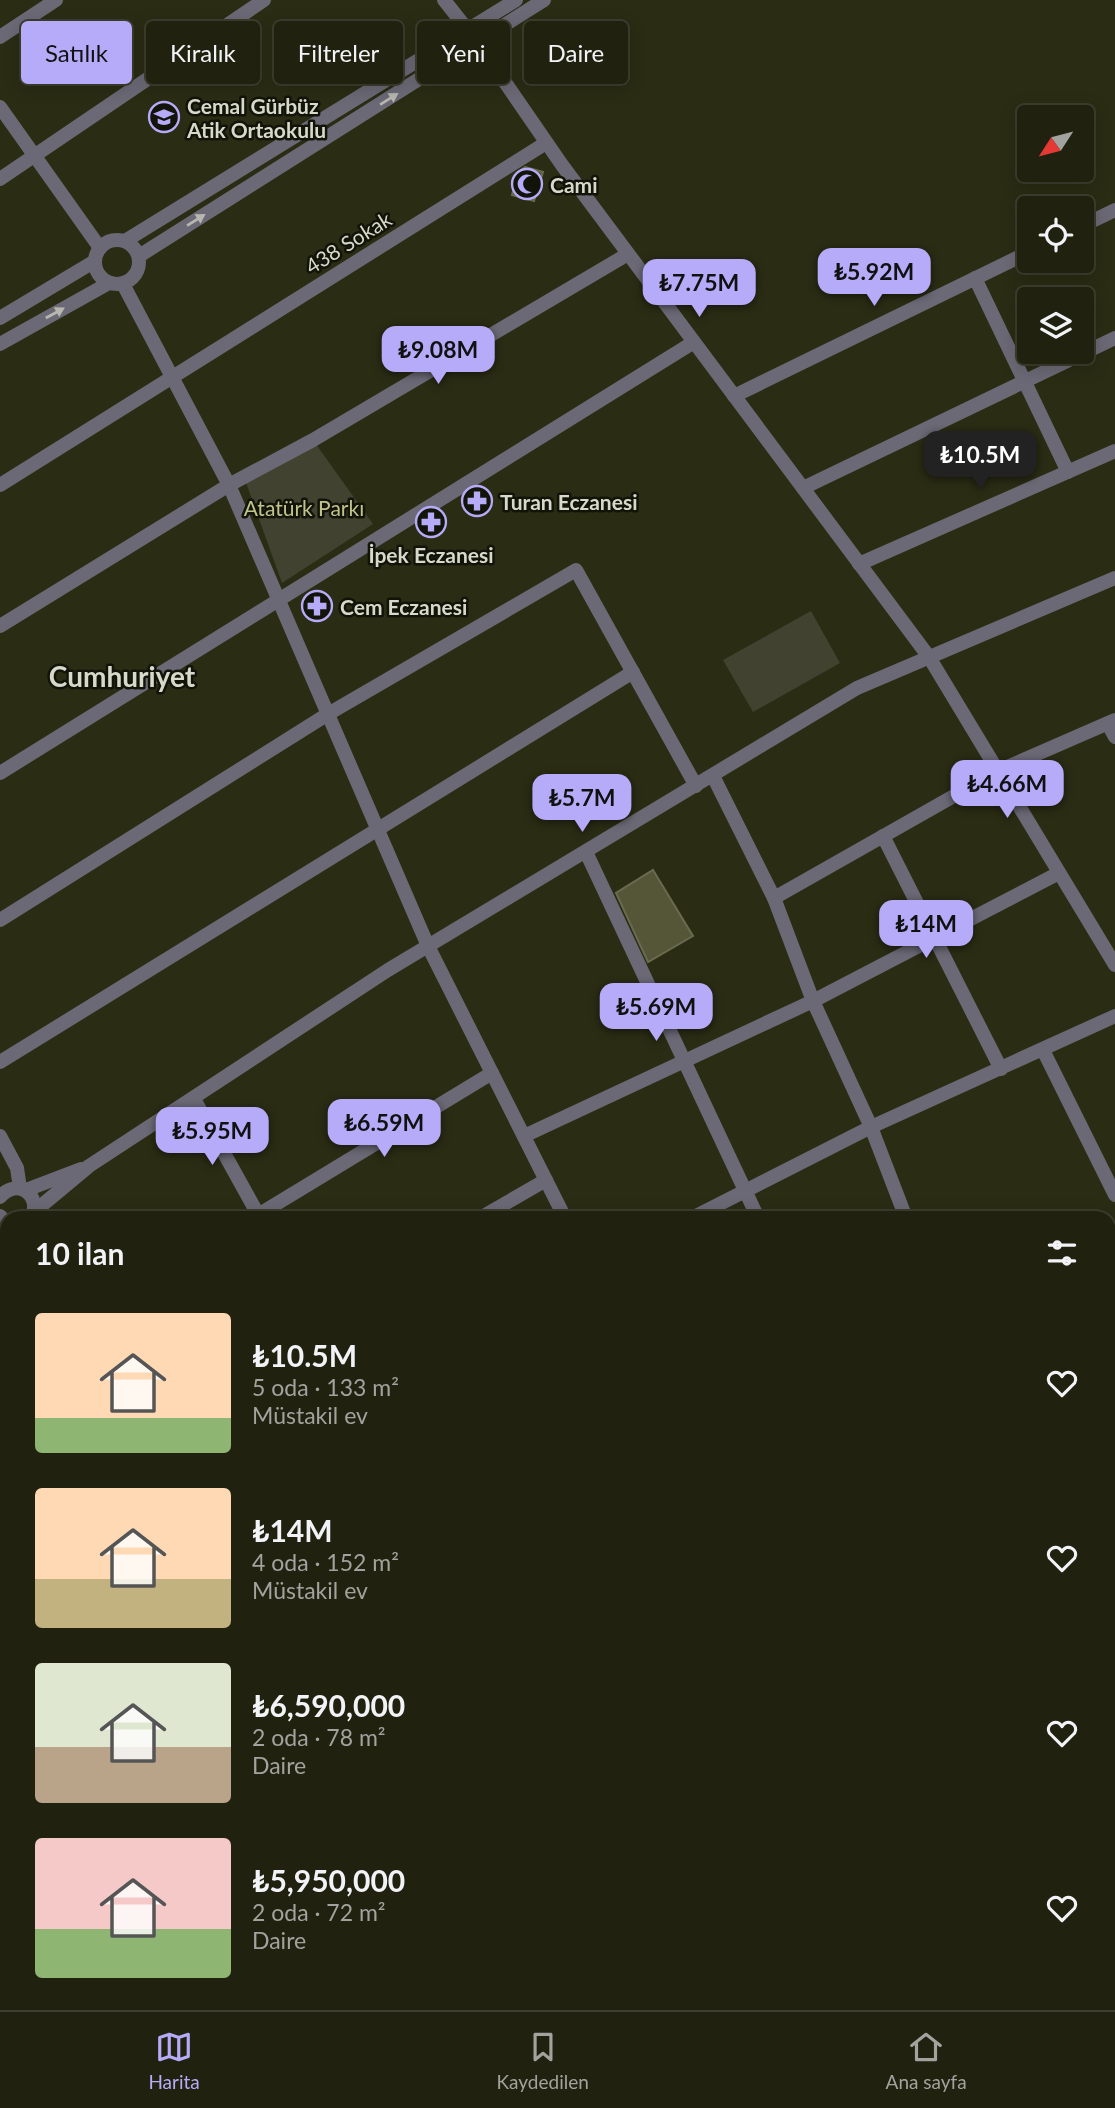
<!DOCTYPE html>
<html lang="tr">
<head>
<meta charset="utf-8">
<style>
	body { margin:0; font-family:Lato,sans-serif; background:#2d2e1d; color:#f1f3f6; height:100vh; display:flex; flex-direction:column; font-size:26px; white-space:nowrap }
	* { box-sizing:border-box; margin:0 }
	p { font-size:23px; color:#a2a39e }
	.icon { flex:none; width:38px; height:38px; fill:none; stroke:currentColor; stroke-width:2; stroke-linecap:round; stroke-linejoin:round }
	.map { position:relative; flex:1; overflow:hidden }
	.sheet { position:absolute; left:0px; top:1211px; width:1116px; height:800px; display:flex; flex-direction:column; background:#20210f; border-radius:21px 21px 0 0; box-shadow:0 4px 18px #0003,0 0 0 2px #3d3e2f }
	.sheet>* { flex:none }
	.guide { position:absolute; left:21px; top:21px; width:700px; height:63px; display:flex; gap:14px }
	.needle { width:46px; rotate:234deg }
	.controls { position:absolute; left:1017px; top:105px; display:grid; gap:14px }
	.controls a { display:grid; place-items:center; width:77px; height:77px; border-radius:7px; background:#20210f; box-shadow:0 4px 18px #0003,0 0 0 2px #3d3e2f; font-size:35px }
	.price { position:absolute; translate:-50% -60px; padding:0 16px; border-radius:14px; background:#b6abf8; color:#111; font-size:23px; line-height:46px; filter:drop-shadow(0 2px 4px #0008) }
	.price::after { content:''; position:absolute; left:50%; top:42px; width:21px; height:16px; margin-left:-10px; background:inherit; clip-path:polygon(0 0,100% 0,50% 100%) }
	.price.current { background:#222; color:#fff }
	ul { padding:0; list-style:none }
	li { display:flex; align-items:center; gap:21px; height:175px; padding:0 35px }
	li span { display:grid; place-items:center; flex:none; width:196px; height:140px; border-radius:7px; color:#555 }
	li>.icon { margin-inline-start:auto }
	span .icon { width:84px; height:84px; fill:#fffc; stroke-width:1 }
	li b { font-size:30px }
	h2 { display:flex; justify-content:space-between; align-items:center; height:84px; padding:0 35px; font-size:30px }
	.tag { padding:0 24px; border-radius:7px; background:#20210f; box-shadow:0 4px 18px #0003,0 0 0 2px #3d3e2f; font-size:24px; line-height:63px }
	.tag.current { background:#b6abf8; color:#111 }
	.dock { display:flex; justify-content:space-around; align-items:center; height:98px; border-top:2px solid #3d3e2f; background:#20210f; font-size:19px; color:#a2a39e }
	.dock a { display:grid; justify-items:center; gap:4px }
	.dock .current { color:#b6abf8 }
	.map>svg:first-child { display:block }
	.green { fill:#414230 }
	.building { fill:#545637; stroke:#696b50; stroke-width:2 }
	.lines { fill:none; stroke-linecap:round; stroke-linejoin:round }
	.minor { stroke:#6b6975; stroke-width:14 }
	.tertiary { stroke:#6b6975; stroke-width:14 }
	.secondary { stroke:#8f8d9f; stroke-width:14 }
	.trunk { stroke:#b7b4cf; stroke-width:19 }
	.rail-casing { stroke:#939582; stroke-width:8 }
	.rail { stroke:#131409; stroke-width:5; stroke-dasharray:16; stroke-linecap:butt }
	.oneway { fill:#b7b7b0 }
	.labels { text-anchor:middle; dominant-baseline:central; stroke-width:5; stroke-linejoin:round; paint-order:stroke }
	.poi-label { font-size:21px; font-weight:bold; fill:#d7d9ca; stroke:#131409; text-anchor:start }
	.street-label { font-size:21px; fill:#d7d9ca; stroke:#131409 }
	.park-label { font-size:21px; fill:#c1c48a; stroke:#131409 }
	.district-label { font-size:28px; font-weight:bold; fill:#d7d9ca; stroke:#131409 }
</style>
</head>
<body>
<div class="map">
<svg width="1115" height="2010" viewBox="0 0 1115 2010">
	<rect width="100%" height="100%" fill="#2b2c14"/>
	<g class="green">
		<path d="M 313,440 L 373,524 L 282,583 L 244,477 Z"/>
		<path d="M 811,611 L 840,663 L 753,712 L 723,660 Z"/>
	</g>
	<g class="building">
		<path d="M 525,167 L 543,172 L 534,201 L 512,195 L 518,172 Z"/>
		<path d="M 653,870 L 693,936 L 648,962 L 616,893 Z"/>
	</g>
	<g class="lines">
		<g class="minor">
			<path d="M 444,0 L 478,43 L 562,165 L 929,657 L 1115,965"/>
			<path d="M 0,37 L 56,0"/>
			<path d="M 0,107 L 100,248"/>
			<path d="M 0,179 L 264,0"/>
			<path d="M 1082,226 L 1115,210"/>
			<circle cx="117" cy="262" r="22"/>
			<path d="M 125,241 L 516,0"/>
			<path d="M 139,256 L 544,0"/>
			<path d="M 975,278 L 1068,472"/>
			<path d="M 123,284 L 229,485 L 428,946 L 565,1218"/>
			<path d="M 0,318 L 95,261"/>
			<path d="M 0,344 L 109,283"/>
			<path d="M 734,396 L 1029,252"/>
			<path d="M 0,485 L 546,143"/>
			<path d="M 803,488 L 1115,338"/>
			<path d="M 859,564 L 1115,451"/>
			<path d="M 0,626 L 229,485 L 313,440 L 628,254"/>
			<path d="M 1108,724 L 1115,737"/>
			<path d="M 0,773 L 694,342"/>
			<path d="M 713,776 L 774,898 L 813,1001 L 871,1127 L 906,1218"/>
			<path d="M 883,836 L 1001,1069"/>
			<path d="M 586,852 L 758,1218"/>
			<path d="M 774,898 L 998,771 L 1115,720"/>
			<path d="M 0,920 L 328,714 L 576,570 L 696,786"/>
			<path d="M 1043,1050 L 1115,1195"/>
			<path d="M 0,1062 L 633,672"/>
			<path d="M 194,1099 L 260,1218"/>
			<path d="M 0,1136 L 17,1168 L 20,1188"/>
			<path d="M 524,1136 L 813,1001 L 1059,873"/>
			<path d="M 0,1197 C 17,1177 43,1195 31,1218"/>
			<path d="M 258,1215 L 492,1073"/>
			<path d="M 0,1216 L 7,1223"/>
			<path d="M 480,1218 L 546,1180"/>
			<path d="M 692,1218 L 871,1127 L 1115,1016"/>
			<path d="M 0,1358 L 7,1355"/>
			<path d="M 1110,1518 L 1115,1516"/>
			<path d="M 0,1523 L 7,1521"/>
			<path d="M 1110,1689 L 1115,1698"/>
			<path d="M 1110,1789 L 1115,1783"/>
			<path d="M 1110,1853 L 1115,1866"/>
			<path d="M 1110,1974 L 1115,1972"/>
			<path d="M 475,2004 L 480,2010"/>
			<path d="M 754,2004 L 760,2010"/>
			<path d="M 972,2004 L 978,2010"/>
			<path d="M 568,2010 L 578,2004"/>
			<path d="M 1028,2010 L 1043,2004"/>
		</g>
		<g class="tertiary">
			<path d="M 26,1190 L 81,1169"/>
			<path d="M 35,1211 L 89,1166 L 388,970 L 857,688 L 1115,578"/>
			<path d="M 0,1675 L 7,1672"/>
			<path d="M 310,2004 L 312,2010"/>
		</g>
		<g class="secondary">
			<path d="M 1110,1384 L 1115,1382"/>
			<path d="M 0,1821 L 7,1817"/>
		</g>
		<g class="trunk">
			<path d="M 0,1726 L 7,1743"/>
			<path d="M 0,1836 L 7,1852"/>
			<path d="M 73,2004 L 75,2010"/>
			<path d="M 119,2004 L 122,2010"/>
		</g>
		<g class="rail-casing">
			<g id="rail">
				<path d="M 0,1944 L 7,1960"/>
				<path d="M 26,2004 L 29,2010"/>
			</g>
		</g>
		<use href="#rail" class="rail"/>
	</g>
	<defs><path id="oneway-solid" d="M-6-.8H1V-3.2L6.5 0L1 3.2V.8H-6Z" transform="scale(1.75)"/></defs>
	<g class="oneway">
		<use href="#oneway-solid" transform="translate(389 99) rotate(-32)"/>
		<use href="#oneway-solid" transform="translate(196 220) rotate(-32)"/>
		<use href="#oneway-solid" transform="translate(55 313) rotate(-29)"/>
	</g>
	<defs>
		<g id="school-ring" transform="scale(1.575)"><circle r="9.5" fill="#131409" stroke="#b6abf8" stroke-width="1.5"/><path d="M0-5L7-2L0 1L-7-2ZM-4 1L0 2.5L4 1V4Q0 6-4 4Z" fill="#b6abf8"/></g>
		<g id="mosque-ring" transform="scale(1.575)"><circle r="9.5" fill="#131409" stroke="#b6abf8" stroke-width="1.5"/><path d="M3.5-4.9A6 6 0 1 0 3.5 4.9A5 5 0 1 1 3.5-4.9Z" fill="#b6abf8"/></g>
		<g id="pharmacy-ring" transform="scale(1.575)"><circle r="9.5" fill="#131409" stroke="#b6abf8" stroke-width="1.5"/><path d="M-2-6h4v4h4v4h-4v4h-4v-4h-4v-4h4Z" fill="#b6abf8"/></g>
	</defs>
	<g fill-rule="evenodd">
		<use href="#school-ring" x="164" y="117"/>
		<use href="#mosque-ring" x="527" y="184"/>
		<use href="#pharmacy-ring" x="477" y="501"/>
		<use href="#pharmacy-ring" x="431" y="522"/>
		<use href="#pharmacy-ring" x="317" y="606"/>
	</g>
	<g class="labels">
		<g class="poi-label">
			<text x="187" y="105">Cemal Gürbüz<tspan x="187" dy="24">Atik Ortaokulu</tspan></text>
			<text x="550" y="184">Cami</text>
			<text x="500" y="501">Turan Eczanesi</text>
			<text x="431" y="554" text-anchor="middle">İpek Eczanesi</text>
			<text x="340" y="606">Cem Eczanesi</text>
		</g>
		<g class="street-label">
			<text transform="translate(348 242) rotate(-32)">438 Sokak</text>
		</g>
		<g class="park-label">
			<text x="304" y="507">Atatürk Parkı</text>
		</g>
		<g class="district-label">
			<text x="122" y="676">Cumhuriyet</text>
		</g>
	</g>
</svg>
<div class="controls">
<a><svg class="needle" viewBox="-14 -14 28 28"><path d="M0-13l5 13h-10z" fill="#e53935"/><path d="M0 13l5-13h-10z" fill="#a2a39e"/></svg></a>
<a><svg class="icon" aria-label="locate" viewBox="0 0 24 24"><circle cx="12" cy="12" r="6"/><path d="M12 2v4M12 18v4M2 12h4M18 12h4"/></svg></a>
<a><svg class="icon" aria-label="layers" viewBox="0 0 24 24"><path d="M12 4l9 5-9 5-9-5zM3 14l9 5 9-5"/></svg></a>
</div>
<b class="price" style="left:874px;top:308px">₺5.92M</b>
<b class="price" style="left:699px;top:319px">₺7.75M</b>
<b class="price" style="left:438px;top:386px">₺9.08M</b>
<b class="price current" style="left:980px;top:491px">₺10.5M</b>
<b class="price" style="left:1007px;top:820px">₺4.66M</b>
<b class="price" style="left:582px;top:834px">₺5.7M</b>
<b class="price" style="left:926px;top:960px">₺14M</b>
<b class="price" style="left:656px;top:1043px">₺5.69M</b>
<b class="price" style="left:384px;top:1159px">₺6.59M</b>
<b class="price" style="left:212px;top:1167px">₺5.95M</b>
<div class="guide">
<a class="tag current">Satılık</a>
<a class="tag">Kiralık</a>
<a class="tag">Filtreler</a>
<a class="tag">Yeni</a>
<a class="tag">Daire</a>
</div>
<section class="sheet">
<h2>10 ilan<svg class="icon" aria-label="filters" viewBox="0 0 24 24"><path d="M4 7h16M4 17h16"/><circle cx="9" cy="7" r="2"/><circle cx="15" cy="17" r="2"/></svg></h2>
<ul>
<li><span style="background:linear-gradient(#ffd9b3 75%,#8fb573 0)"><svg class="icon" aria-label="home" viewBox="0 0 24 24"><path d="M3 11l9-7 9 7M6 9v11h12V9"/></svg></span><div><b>₺10.5M</b><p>5 oda · 133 m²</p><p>Müstakil ev</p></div><svg class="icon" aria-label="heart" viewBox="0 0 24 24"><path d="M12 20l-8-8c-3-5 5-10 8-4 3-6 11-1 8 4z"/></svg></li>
<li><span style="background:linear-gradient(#ffd9b3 65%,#c2b280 0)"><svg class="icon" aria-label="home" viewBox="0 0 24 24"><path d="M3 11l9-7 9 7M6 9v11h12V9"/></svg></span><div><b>₺14M</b><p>4 oda · 152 m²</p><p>Müstakil ev</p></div><svg class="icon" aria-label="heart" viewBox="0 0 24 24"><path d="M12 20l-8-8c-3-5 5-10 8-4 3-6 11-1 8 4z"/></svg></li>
<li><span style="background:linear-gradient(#dfe7d0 60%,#b9a48a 0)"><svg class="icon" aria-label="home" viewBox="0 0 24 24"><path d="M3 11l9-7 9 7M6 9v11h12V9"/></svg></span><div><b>₺6,590,000</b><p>2 oda · 78 m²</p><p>Daire</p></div><svg class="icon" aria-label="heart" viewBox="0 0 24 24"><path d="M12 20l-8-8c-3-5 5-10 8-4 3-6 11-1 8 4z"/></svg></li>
<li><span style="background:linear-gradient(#f6c9c9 65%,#8fb573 0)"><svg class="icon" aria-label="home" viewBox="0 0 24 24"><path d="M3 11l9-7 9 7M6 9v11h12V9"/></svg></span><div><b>₺5,950,000</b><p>2 oda · 72 m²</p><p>Daire</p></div><svg class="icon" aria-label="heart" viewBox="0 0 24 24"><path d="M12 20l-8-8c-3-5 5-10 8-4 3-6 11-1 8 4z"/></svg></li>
</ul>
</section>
</div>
<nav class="dock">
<a class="current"><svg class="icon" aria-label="map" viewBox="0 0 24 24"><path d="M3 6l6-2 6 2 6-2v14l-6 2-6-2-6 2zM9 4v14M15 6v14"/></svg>Harita</a>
<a><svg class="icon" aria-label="saved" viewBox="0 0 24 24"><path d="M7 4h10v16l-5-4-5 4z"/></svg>Kaydedilen</a>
<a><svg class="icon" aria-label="home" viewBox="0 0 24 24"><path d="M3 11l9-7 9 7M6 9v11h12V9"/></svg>Ana sayfa</a>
</nav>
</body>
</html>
